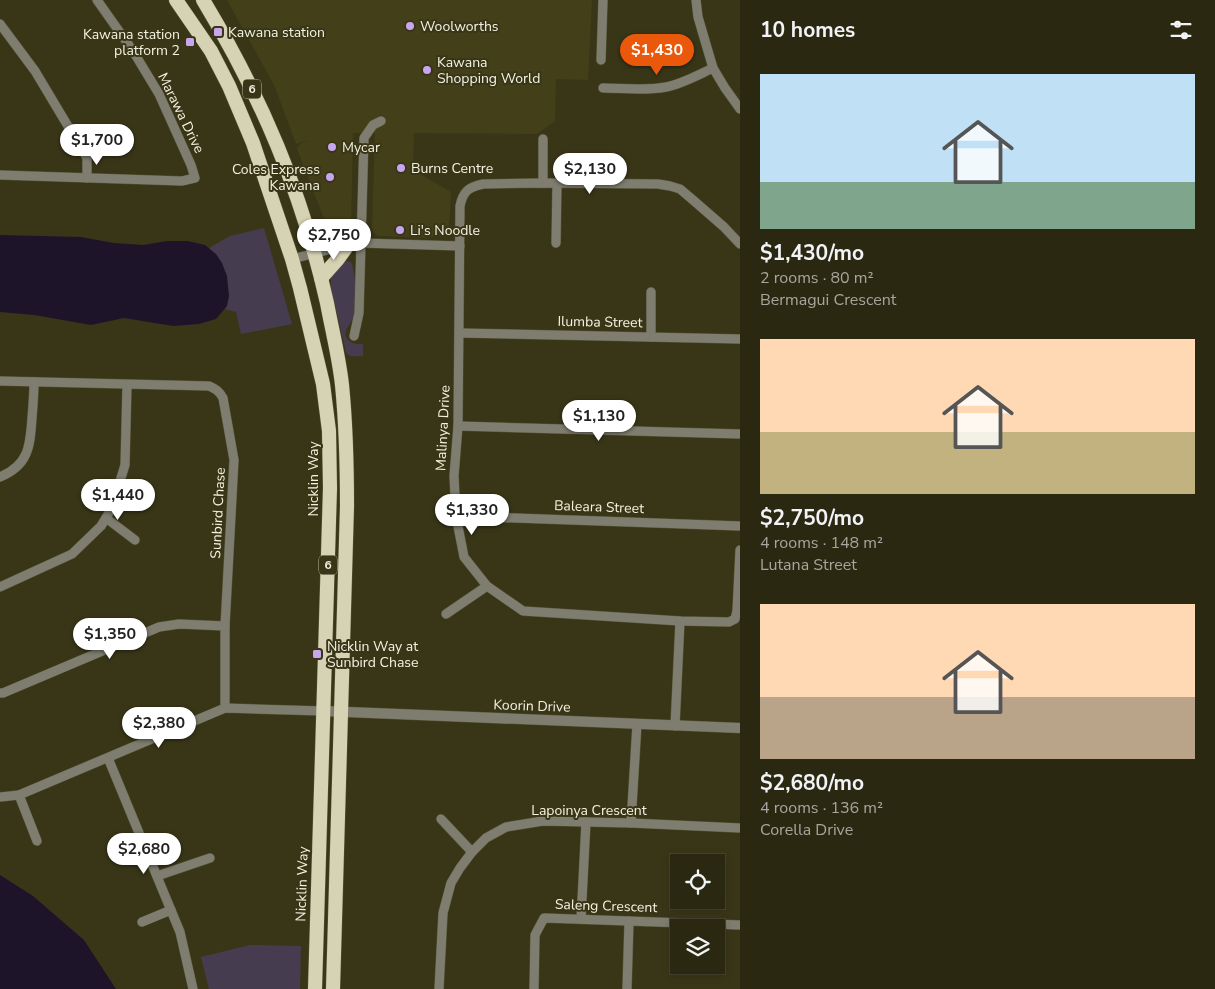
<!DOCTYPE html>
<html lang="en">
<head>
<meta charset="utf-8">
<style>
	body { margin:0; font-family:"Nunito Sans",sans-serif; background:#33301b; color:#f1f3f6; height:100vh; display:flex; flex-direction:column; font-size:19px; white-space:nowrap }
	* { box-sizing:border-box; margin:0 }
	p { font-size:16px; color:#a6a69f }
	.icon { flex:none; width:28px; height:28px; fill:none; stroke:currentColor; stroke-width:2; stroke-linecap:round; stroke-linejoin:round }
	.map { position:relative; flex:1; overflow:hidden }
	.details { display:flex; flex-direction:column; background:#2b2812; width:475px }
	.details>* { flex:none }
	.tools { position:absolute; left:670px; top:854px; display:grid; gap:10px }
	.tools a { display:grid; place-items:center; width:55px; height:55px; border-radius:0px; background:#2b2812; box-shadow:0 2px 8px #0003,0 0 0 1px #474432; font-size:25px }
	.price { position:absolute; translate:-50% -42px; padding:0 11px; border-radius:18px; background:#fff; color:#222; font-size:16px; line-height:32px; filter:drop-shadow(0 1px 2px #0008) }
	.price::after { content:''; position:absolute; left:50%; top:30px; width:15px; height:11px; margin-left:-8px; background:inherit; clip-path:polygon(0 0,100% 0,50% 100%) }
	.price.on { background:#ea580c; color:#fff }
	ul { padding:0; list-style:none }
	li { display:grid; align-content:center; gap:10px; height:265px; padding:0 20px }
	li span { display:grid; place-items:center; height:155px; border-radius:0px; color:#555 }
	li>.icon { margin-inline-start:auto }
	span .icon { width:90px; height:90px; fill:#fffc; stroke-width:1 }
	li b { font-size:21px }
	h2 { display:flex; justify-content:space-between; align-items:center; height:60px; padding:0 20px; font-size:21px }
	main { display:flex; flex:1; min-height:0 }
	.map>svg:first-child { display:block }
	.built { fill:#433f19 }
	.green { fill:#453d4f }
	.water { fill:#1e142a }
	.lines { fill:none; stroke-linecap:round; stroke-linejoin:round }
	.minor-casing { stroke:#575438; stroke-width:10 }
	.tertiary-casing { stroke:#575438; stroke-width:11 }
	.trunk-casing { stroke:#575438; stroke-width:15 }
	.minor { stroke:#7e7d6f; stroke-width:9 }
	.tertiary { stroke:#7e7d6f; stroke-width:10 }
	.trunk { stroke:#d6d3b4; stroke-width:14 }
	.poi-dot { fill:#c7a6ef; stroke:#393618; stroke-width:2 }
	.labels { text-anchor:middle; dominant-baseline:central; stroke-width:4; stroke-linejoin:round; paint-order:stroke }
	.shield { fill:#393618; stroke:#bbbaa4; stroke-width:1 }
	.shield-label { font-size:12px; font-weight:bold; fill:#f3f2e0 }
	.poi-label { font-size:14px; fill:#f3f2e0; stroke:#393618; text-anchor:start }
	.street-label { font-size:14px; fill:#f3f2e0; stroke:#393618 }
</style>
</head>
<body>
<main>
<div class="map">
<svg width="740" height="989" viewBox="0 0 740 989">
	<rect width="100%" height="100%" fill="#393618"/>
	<path class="built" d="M 227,0 L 592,0 L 588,80 L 556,79 L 555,121 L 537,134 L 414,133 L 413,170 L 451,192 L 449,230 L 446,234 L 442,235 L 425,238 L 382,236 L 378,236 L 374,233 L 372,228 L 375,133 L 353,133 L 351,225 L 347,229 L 333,228 L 328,226 L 325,221 L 297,149 L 300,144 L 309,140 L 296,144 L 274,85 Z"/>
	<g class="green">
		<path d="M 264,228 L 292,324 L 241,334 L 236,312 L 225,309 L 227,306 L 209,248 L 230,236 Z"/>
		<path d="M 346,261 L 351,262 C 355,271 358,303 356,312 C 354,320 343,329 346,337 C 349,344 357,344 363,344 L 363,356 C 357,356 349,358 346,352 L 331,288 L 331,275 L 340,262 Z"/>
		<path d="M 250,945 L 301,946 L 300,989 L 209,989 L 201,957 Z"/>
	</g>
	<g class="water">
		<path d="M 0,235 L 81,237 L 114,243 L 143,245 L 167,241 L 188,241 L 205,245 L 216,254 L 222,263 L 227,276 L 229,296 L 227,306 L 216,319 L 199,324 L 173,326 L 124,318 L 91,325 L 34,315 L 0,312 Z"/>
		<path d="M 0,875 L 33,896 L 84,940 L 116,989 L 0,989 Z"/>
	</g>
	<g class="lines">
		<g class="minor-casing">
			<g id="minor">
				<path d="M 696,0 L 698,17 L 713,68 L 725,88 L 740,109"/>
				<path d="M 0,24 L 35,71 L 87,158 L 87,178"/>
				<path d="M 601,60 L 603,0"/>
				<path d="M 603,88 C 623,88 645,91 666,87 C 682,84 698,75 713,68"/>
				<path d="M 0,175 L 182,181 L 195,178 L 191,165 L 159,94 L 133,51 L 97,0"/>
				<path d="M 543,183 L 543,139"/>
				<path d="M 556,243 L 557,183"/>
				<path d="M 740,244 L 724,227 L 693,200 L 680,189 L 670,186 L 658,184 L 543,183 L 483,184 C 469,187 463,191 460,206 L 458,426 L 454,476 L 456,516 L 464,557 L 487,586 L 523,611 L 680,621 L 729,622 L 735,619 L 737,611 L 740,550"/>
				<path d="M 292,259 L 343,246 L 361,243 L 460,246"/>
				<path d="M 651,292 L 651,337"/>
				<path d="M 460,333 L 740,339"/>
				<path d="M 354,336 L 359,313 L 364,138 L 373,125 L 381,121"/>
				<path d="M 0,381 L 209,386 C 216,389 219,391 223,398 L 234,460 L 225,626 L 225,708"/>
				<path d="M 458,426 L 740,434"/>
				<path d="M 0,477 C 29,465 30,446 32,418 C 33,406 34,394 34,382"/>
				<path d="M 456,516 L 740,526"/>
				<path d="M 106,518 L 135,540"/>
				<path d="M 0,587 L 72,554 L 101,526 L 106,518 L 112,507 L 125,465 L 127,385"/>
				<path d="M 446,614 L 487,586"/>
				<path d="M 0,693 L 3,693 L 159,627 L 179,624 L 225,626"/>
				<path d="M 675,726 L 680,621"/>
				<path d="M 108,758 L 180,932 L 193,989"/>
				<path d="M 19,795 L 37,841"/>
				<path d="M 0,797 L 19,795 L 225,708 L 323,711"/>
				<path d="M 441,819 L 472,852"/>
				<path d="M 631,823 L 637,724"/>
				<path d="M 157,876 L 210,858"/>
				<path d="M 581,919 L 586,822"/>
				<path d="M 142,922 L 171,910"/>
				<path d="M 439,989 L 443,913 L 451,883 L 460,868 L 472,852 L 486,838 L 506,827 L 543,821 L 631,823 L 740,828"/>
				<path d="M 534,989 L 535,935 L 544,918 L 740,925"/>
				<path d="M 627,989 L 629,921"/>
			</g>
		</g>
		<g class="tertiary-casing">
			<path id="tertiary" d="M 323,711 L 740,728"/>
		</g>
		<g class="trunk-casing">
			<g id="trunk">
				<path d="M 176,0 L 211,51 L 229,86 L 253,143 L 292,259 L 300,288 L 323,384 L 329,431 L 330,488 L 315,989"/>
				<path d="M 203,0 C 261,96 302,192 327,303 C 332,330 339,357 342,385 C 346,425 347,465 347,506 L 333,989"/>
				<path d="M 321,278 L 338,259 L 348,245"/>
			</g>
		</g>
		<use href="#minor" class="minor"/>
		<use href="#tertiary" class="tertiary"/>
		<use href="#trunk" class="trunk"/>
	</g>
	<g class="poi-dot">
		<circle cx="410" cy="26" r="5"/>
		<rect x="213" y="27" width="10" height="10" rx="2.5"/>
		<rect x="185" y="37" width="10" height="10" rx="2.5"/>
		<circle cx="427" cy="70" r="5"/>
		<circle cx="332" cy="147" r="5"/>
		<circle cx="401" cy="168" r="5"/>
		<circle cx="330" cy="177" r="5"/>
		<circle cx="400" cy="230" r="5"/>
		<rect x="312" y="649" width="10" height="10" rx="2.5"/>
	</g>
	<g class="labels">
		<g class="shield">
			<rect x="243" y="79.5" width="18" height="19" rx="4"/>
			<rect x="319" y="555.5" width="18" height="19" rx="4"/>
		</g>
		<g class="shield-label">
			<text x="252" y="89">6</text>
			<text x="328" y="565">6</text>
		</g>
		<g class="poi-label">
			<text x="420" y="26">Woolworths</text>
			<text x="228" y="32">Kawana station</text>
			<text x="180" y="34" text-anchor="end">Kawana station<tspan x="180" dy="16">platform 2</tspan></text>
			<text x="437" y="62">Kawana<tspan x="437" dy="16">Shopping World</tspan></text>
			<text x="342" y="147">Mycar</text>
			<text x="411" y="168">Burns Centre</text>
			<text x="320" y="169" text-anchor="end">Coles Express<tspan x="320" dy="16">Kawana</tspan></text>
			<text x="410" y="230">Li's Noodle</text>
			<text x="327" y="646">Nicklin Way at<tspan x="327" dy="16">Sunbird Chase</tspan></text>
		</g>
		<g class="street-label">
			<text transform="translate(181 113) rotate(64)">Marawa Drive</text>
			<text transform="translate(600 322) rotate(1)">Ilumba Street</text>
			<text transform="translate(443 428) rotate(-87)">Malinya Drive</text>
			<text transform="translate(313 479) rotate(-90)">Nicklin Way</text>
			<text transform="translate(599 507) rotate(2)">Baleara Street</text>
			<text transform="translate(218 513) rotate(-87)">Sunbird Chase</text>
			<text transform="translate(532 706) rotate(2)">Koorin Drive</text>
			<text x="589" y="810">Lapoinya Crescent</text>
			<text transform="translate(302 884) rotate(-88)">Nicklin Way</text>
			<text transform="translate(606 906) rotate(2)">Saleng Crescent</text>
		</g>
	</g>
</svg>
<div class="tools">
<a><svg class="icon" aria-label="locate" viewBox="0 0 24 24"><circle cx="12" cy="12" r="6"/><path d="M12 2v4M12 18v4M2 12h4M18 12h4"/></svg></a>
<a><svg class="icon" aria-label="layers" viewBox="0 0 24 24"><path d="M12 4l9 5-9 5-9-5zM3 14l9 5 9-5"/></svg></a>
</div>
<b class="price on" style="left:657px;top:76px">$1,430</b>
<b class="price" style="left:97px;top:166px">$1,700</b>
<b class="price" style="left:590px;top:195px">$2,130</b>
<b class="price" style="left:334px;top:261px">$2,750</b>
<b class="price" style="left:599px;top:442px">$1,130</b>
<b class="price" style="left:118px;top:521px">$1,440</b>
<b class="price" style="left:472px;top:536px">$1,330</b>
<b class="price" style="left:110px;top:660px">$1,350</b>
<b class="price" style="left:159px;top:749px">$2,380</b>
<b class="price" style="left:144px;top:875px">$2,680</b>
</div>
<section class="details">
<h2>10 homes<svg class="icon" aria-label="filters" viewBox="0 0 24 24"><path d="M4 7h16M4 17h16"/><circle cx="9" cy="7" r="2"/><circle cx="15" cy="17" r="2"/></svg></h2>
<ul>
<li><span style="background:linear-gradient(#bfe0f5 70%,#7fa58c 0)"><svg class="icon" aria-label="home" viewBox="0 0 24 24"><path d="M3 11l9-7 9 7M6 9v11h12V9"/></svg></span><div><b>$1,430/mo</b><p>2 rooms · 80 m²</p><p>Bermagui Crescent</p></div></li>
<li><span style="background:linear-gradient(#ffd9b3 60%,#c2b280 0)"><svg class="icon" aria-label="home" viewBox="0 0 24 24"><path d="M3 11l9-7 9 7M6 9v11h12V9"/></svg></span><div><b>$2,750/mo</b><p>4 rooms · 148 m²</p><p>Lutana Street</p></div></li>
<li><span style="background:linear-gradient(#ffd9b3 60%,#b9a48a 0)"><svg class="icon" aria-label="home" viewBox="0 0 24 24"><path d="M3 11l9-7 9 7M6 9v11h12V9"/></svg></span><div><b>$2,680/mo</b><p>4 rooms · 136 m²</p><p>Corella Drive</p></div></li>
</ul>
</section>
</main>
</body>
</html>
